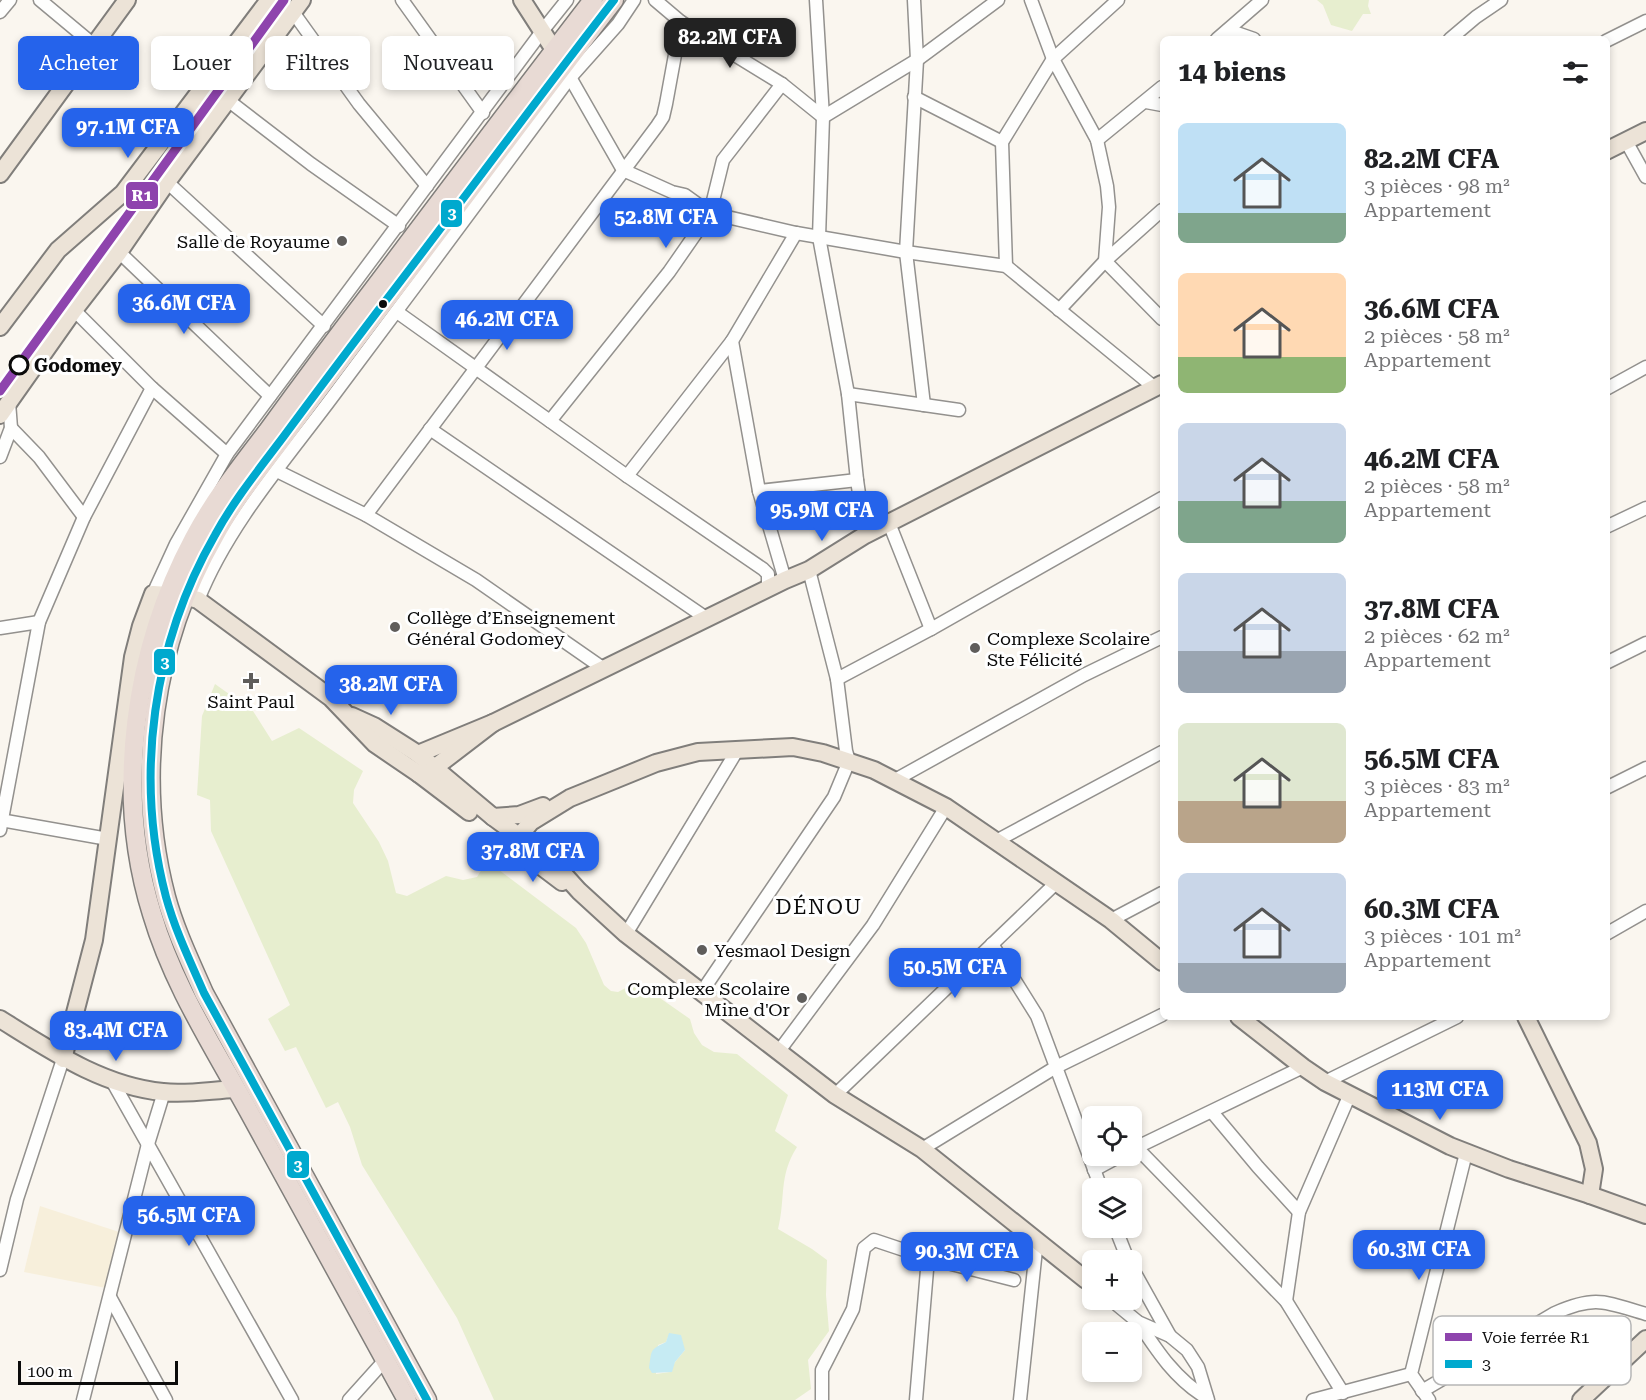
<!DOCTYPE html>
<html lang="fr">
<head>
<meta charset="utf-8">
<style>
	body { margin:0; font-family:"Roboto Serif",serif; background:#f2f2f2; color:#202124; height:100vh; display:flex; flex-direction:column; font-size:22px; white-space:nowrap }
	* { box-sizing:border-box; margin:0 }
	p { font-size:20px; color:#757577 }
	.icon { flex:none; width:33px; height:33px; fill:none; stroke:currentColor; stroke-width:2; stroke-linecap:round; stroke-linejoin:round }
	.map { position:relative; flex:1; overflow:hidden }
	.panel { position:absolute; left:1160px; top:36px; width:450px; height:984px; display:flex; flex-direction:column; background:#fff; border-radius:9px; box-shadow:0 3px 9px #0003 }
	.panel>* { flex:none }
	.banner { position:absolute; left:18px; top:36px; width:570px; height:54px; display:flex; gap:12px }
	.tools { position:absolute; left:1082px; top:1106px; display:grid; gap:12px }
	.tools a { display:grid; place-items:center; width:60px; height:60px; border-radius:9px; background:#fff; box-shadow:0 3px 9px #0003; font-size:30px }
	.scale { position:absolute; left:18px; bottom:15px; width:160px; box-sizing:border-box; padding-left:6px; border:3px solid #0b0b0b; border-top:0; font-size:16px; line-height:21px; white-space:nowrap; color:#0b0b0b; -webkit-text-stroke:4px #fff; paint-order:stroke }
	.price { position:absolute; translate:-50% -51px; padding:0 14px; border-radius:12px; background:#2563eb; color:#fff; font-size:20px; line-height:39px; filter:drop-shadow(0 2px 3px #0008) }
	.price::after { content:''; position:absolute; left:50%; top:36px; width:18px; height:14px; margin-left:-9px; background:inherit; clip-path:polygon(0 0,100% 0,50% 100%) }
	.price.on { background:#222; color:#fff }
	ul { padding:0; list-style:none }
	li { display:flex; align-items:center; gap:18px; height:150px; padding:0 18px }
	li span { display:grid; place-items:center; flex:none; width:168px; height:120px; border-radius:9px; color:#555 }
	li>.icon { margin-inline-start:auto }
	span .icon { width:72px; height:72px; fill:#fffc; stroke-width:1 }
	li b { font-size:26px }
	h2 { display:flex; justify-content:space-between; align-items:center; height:72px; padding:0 18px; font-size:26px }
	.chip { padding:0 21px; border-radius:9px; background:#fff; box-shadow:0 3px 9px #0003; font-size:21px; line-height:54px }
	.chip.on { background:#2563eb; color:#fff }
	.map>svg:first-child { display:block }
	.farmland { fill:#f7efdb }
	.green { fill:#e7eecf; fill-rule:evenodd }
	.water { fill:#c6ebf3 }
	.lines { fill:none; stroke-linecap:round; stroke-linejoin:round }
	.minor-casing { stroke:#93918e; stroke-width:15 }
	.major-casing { stroke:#807e7b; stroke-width:20 }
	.highway-casing { stroke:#807e7b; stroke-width:21 }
	.minor { stroke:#fefefd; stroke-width:12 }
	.major { stroke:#ece3d7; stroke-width:16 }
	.highway { stroke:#e8dad4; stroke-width:18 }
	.bus-1-casing { stroke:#fff; stroke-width:12 }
	.bus-1 { stroke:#00a9ce; stroke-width:8 }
	.rail-1-casing { stroke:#fff; stroke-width:14 }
	.rail-1 { stroke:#8e44ad; stroke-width:9 }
	.poi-dot { fill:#5f5d5b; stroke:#fff; stroke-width:2 }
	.bus-dot { fill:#0b0b0b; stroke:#fff; stroke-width:2 }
	.stop-dot { fill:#fff; stroke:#0b0b0b; stroke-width:3 }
	.labels { text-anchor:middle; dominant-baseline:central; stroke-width:6; stroke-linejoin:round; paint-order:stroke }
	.poi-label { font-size:18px; fill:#0b0b0b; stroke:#fff; text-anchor:start }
	.stop-label { font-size:18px; font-weight:bold; fill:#0b0b0b; stroke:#fff; text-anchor:start }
	.quarter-label { font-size:21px; letter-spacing:1.5px; fill:#0b0b0b; stroke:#fff }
	.key { fill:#fff; stroke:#b6b6b6; stroke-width:1.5 }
	.key-label { font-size:16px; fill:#0b0b0b }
	.line-badge { stroke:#fff; stroke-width:2 }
	.badge-label { font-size:16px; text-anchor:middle; font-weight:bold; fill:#fff }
</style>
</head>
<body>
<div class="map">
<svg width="1646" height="1400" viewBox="0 0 1646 1400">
	<rect width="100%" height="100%" fill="#faf6ef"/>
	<path class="farmland" d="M 40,1206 L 119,1232 L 106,1288 L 24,1272 Z"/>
	<g class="green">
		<path d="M 1317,0 L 1369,0 L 1368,6 L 1371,14 L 1363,14 L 1352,31 L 1331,25 L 1323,5 Z"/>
		<path d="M 215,684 L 253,711 L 272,741 L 299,728 L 363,771 L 354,790 L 353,803 L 379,842 L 388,861 L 396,893 L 407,896 L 446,876 L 463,880 L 477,877 L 487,861 L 576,928 L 586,943 L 604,985 L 611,991 L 618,992 L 637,982 L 690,1019 L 694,1033 L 702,1045 L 714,1052 L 737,1054 L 788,1095 L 775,1131 L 797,1147 C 778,1177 786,1198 778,1229 L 812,1249 L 827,1260 L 826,1295 L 829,1331 L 808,1360 L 811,1389 L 795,1400 L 494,1400 L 457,1318 L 362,1165 L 350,1127 L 338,1102 L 326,1108 L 296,1047 L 285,1051 L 268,1019 L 290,1005 L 211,831 L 210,800 L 197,795 L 202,716 ZM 668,1337 L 685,1350 L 675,1362 L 670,1372 L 656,1374 L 658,1345 L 666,1342 Z"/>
	</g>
	<path class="water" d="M 669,1333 L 681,1335 L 685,1350 L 675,1362 L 672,1372 L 652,1373 L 649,1368 C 652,1350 649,1350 666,1342 Z"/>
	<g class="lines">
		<g class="minor-casing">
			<g id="minor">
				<path d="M 40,0 L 94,45"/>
				<path d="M 402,0 L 483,113"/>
				<path d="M 655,0 L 681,22 L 782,84 L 823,117"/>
				<path d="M 816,0 L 823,117 L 819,237 L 848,394 L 857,480 L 865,535"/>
				<path d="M 914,0 L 917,60 L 906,252 L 924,405"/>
				<path d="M 1031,0 L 1053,59 L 1097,140 L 1107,186 L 1109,207 L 1105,261 L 1162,319"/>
				<path d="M 0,12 L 10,0"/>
				<path d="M 293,12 L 359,104 L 427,186"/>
				<path d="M 1228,30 L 1254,39"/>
				<path d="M 1217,39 L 1262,0"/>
				<path d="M 1450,39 L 1476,17 L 1501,0"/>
				<path d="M 1606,41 L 1646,21"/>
				<path d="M 567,72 L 623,170 L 672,192 L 685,195 L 710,213 L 796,233 L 906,252 L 1006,266 L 1155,388"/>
				<path d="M 914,97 L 1002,142"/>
				<path d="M 229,101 L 311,164 L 399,226"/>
				<path d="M 1146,102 L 1162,105"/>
				<path d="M 823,117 L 917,60 L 998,0"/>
				<path d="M 1097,140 L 1162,87"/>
				<path d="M 1626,141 L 1646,177"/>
				<path d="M 167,182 L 324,326"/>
				<path d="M 119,252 L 270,396"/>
				<path d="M 1006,266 L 1002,142 L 1053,59 L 1118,0"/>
				<path d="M 74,310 L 152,388 L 227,454"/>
				<path d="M 1059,310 L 1105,261 L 1162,210"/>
				<path d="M 397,312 L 627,476 L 763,569 L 768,574 L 768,589"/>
				<path d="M 732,341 L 759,491 L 785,580"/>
				<path d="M 1606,389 L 1646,367"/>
				<path d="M 848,394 L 959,410"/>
				<path d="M 550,421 L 669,272 L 710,213 L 723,160 L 782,84"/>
				<path d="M 11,428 L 39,457 L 84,517"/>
				<path d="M 430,429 L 706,618"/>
				<path d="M 0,457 L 11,428 L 9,402"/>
				<path d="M 277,471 L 366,515 L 476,580 L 604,669"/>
				<path d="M 627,476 L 732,341 L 796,233"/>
				<path d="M 759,491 L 857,480"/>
				<path d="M 366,515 L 657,126 L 663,117 L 666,104 L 681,22"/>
				<path d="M 889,523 L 931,629"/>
				<path d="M 1606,527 L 1646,508"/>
				<path d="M 153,594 L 176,544 L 227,454 L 543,30 L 567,0"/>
				<path d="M 198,600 C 228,524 288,457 336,392 C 414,288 492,183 569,79 L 618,24 L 634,0"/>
				<path d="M 0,628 L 39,622"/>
				<path d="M 1606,663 L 1646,643"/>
				<path d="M 837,679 L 931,629 L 1162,498"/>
				<path d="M 895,780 L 1084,675 L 1162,637"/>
				<path d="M 1606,788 L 1646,768"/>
				<path d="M 0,820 L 108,839"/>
				<path d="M 0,830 L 39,622 L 84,517 L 152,388"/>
				<path d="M 996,841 L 1162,752"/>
				<path d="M 1111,920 L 1162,893"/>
				<path d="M 626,934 L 738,749"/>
				<path d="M 1606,934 L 1646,911"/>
				<path d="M 992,944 L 1037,1016 L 1101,1188"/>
				<path d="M 701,993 L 834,797 L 849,761 L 846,751 L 837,679 L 809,570"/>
				<path d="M 779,1051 L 873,925 L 946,807"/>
				<path d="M 111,1079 L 292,1400"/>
				<path d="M 1325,1082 L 1457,1017"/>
				<path d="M 835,1095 L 1056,883"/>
				<path d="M 1212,1112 L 1258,1167 L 1299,1212"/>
				<path d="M 1136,1147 L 1286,1301 L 1343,1393"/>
				<path d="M 922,1149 L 1056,1067 L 1162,1015"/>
				<path d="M 1131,1150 L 1303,1067"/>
				<path d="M 1094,1170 L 1122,1155"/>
				<path d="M 1115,1227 L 1128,1260"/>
				<path d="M 1131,1266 L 1170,1336"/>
				<path d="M 0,1270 L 17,1199 L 63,1059"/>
				<path d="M 110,1297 L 166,1400"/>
				<path d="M 1110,1299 L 1138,1322 L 1170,1336 L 1187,1350 L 1198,1367 L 1208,1400"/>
				<path d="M 1286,1301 L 1299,1212 L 1350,1094"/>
				<path d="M 1138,1322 C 1157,1351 1176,1380 1207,1398"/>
				<path d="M 1422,1391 L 1555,1313 C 1596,1295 1605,1302 1646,1314"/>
				<path d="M 83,1400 L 148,1144 L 164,1092"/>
				<path d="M 349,1400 L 385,1360"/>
				<path d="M 822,1400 L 822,1370 L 853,1309 L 864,1248 L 874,1240 L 928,1258 L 1014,1280"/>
				<path d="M 916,1400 L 928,1258"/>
				<path d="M 1020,1400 L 1037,1240"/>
				<path d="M 1313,1400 L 1411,1374"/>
				<path d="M 1429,1400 L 1411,1374 L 1466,1153"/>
			</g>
		</g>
		<g class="major-casing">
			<g id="major">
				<path d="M 522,0 L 560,59"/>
				<path d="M 1606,151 L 1646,131"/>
				<path d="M 0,174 L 127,0"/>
				<path d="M 0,327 L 58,250 L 123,193 L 269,0"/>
				<path d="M 0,415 L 74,310 L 119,252 L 167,182 L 302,0"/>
				<path d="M 352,716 L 374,726 L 418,754 L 493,817 L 519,815 L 543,806"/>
				<path d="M 418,754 L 493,723 L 785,580 L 809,570 L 865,535 L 1162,384"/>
				<path d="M 419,774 L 469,812"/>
				<path d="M 493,817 L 551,860 L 579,891 L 626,934 L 835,1095 L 922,1149 L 1086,1280"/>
				<path d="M 511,841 L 517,839 L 531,822 L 570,798 L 656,763 L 698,752 L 793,747 L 823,753 L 874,770 L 946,807 L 1111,920 L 1162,962"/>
				<path d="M 521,851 L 562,882"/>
				<path d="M 1239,1017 L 1303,1067 L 1325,1082 L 1450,1146 L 1509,1169 L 1590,1195 L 1646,1215"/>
				<path d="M 1526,1017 L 1588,1143 L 1594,1169 L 1590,1195"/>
				<path d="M 0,1019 C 50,1050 102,1086 163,1092 C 186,1095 212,1090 236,1089"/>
				<path d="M 63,1059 L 94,940 L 133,657 L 141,626 L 153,594 L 184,596 L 198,600 L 331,698 L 375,744 L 419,774 L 429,772 L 493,723"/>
				<path d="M 1581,1400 L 1646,1339"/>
			</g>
		</g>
		<g class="highway-casing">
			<g id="highway">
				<path d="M 407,1400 C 354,1303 301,1206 248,1110 C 213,1046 173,985 152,914 C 114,792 134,650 194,538 C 214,500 241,466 267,432 C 302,384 337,337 373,290 C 446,193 519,96 593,0"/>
				<path d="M 427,1400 L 204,993 C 190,961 175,930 166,897 C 134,776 153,643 215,535 C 234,500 260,468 284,436 C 315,394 346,353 377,312 C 457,208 534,103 614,0"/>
			</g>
		</g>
		<use href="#minor" class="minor"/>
		<use href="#major" class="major"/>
		<use href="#highway" class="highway"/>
		<g class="bus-1-casing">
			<path id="bus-1" d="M 427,1400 L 204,993 C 190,961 175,930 166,897 C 134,776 153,643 215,535 C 234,500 260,468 284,436 C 315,394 346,353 377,312 C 457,208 534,103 614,0"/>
		</g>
		<use href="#bus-1" class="bus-1"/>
		<g class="rail-1-casing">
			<path id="rail-1" d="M 0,391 L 284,0"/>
		</g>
		<use href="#rail-1" class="rail-1"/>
	</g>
	<g class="poi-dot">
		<circle cx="342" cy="241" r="6"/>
		<circle cx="395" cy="627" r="6"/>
		<circle cx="975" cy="648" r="6"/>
		<path d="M248 672h6v6h6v6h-6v6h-6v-6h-6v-6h6z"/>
		<circle cx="702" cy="950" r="6"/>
		<circle cx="802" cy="998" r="6"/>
	</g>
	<circle class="bus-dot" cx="383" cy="304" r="5"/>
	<circle class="stop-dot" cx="19" cy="365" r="9"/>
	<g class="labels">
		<g class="poi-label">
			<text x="330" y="241" text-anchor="end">Salle de Royaume</text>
			<text x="407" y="617">Collège d’Enseignement<tspan x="407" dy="21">Général Godomey</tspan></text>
			<text x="987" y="638">Complexe Scolaire<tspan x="987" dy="21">Ste Félicité</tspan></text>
			<text x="251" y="701" text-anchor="middle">Saint Paul</text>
			<text x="714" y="950">Yesmaol Design</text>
			<text x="790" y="988" text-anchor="end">Complexe Scolaire<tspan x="790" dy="21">Mine d'Or</tspan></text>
		</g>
		<g class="stop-label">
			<text x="34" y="365">Godomey</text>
		</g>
		<g class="quarter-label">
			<text x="819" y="907">DÉNOU</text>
		</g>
	</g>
	<rect x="1433" y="1316" width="198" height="69" rx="9" class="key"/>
	<rect x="1445" y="1333" width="27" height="8" fill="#8e44ad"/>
	<rect x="1445" y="1360" width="27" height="8" fill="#00a9ce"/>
	<g class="key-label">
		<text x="1482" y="1343">Voie ferrée R1</text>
		<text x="1482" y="1370">3</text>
	</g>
	<g class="line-badge">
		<rect x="125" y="181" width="34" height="29" rx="6" fill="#8e44ad"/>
		<rect x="440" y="199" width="23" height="29" rx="6" fill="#00a9ce"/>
		<rect x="153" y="648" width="23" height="28" rx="6" fill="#00a9ce"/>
		<rect x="286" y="1150" width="24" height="29" rx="6" fill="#00a9ce"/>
	</g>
	<g class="badge-label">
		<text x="142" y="201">R1</text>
		<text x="452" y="219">3</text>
		<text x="165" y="668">3</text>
		<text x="298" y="1171">3</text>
	</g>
</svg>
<div class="tools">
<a><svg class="icon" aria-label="locate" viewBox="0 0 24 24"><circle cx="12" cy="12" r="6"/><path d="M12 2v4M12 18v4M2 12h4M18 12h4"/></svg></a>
<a><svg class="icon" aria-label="layers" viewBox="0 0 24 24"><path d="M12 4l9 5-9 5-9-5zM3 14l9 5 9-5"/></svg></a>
<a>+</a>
<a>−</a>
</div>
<div class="scale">100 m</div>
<b class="price on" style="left:730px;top:69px">82.2M CFA</b>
<b class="price" style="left:128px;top:159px">97.1M CFA</b>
<b class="price" style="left:666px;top:249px">52.8M CFA</b>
<b class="price" style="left:184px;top:335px">36.6M CFA</b>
<b class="price" style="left:507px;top:351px">46.2M CFA</b>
<b class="price" style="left:822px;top:542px">95.9M CFA</b>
<b class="price" style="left:391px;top:716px">38.2M CFA</b>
<b class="price" style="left:533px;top:883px">37.8M CFA</b>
<b class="price" style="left:955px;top:999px">50.5M CFA</b>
<b class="price" style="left:116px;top:1062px">83.4M CFA</b>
<b class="price" style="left:1440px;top:1121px">113M CFA</b>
<b class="price" style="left:189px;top:1247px">56.5M CFA</b>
<b class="price" style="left:1419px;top:1281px">60.3M CFA</b>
<b class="price" style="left:967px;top:1283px">90.3M CFA</b>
<div class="banner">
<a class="chip on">Acheter</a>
<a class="chip">Louer</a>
<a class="chip">Filtres</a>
<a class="chip">Nouveau</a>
</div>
<section class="panel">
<h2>14 biens<svg class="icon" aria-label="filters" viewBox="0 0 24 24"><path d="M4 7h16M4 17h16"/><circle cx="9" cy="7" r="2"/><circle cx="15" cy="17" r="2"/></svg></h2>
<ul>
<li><span style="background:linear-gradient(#bfe0f5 75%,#7fa58c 0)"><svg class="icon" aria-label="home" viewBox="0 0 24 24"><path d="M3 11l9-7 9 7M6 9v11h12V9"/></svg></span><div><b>82.2M CFA</b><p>3 pièces · 98 m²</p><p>Appartement</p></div></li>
<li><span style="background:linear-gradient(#ffd9b3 70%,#8fb573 0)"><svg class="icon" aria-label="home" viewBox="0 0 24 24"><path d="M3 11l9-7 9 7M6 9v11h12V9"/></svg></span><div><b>36.6M CFA</b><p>2 pièces · 58 m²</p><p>Appartement</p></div></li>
<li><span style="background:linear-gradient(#c9d6e8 65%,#7fa58c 0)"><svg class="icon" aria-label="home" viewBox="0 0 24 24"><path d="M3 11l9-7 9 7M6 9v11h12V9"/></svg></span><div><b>46.2M CFA</b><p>2 pièces · 58 m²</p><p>Appartement</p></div></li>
<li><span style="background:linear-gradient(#c9d6e8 65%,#9aa5b1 0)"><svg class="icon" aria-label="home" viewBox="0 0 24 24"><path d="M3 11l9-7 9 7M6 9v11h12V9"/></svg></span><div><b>37.8M CFA</b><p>2 pièces · 62 m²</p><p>Appartement</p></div></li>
<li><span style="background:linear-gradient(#dfe7d0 65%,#b9a48a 0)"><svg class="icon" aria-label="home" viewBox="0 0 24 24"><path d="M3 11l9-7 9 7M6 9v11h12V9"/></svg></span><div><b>56.5M CFA</b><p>3 pièces · 83 m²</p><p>Appartement</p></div></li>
<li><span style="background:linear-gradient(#c9d6e8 75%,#9aa5b1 0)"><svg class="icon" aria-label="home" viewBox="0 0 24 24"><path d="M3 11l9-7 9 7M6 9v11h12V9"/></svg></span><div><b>60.3M CFA</b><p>3 pièces · 101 m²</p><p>Appartement</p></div></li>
</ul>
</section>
</div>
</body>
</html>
